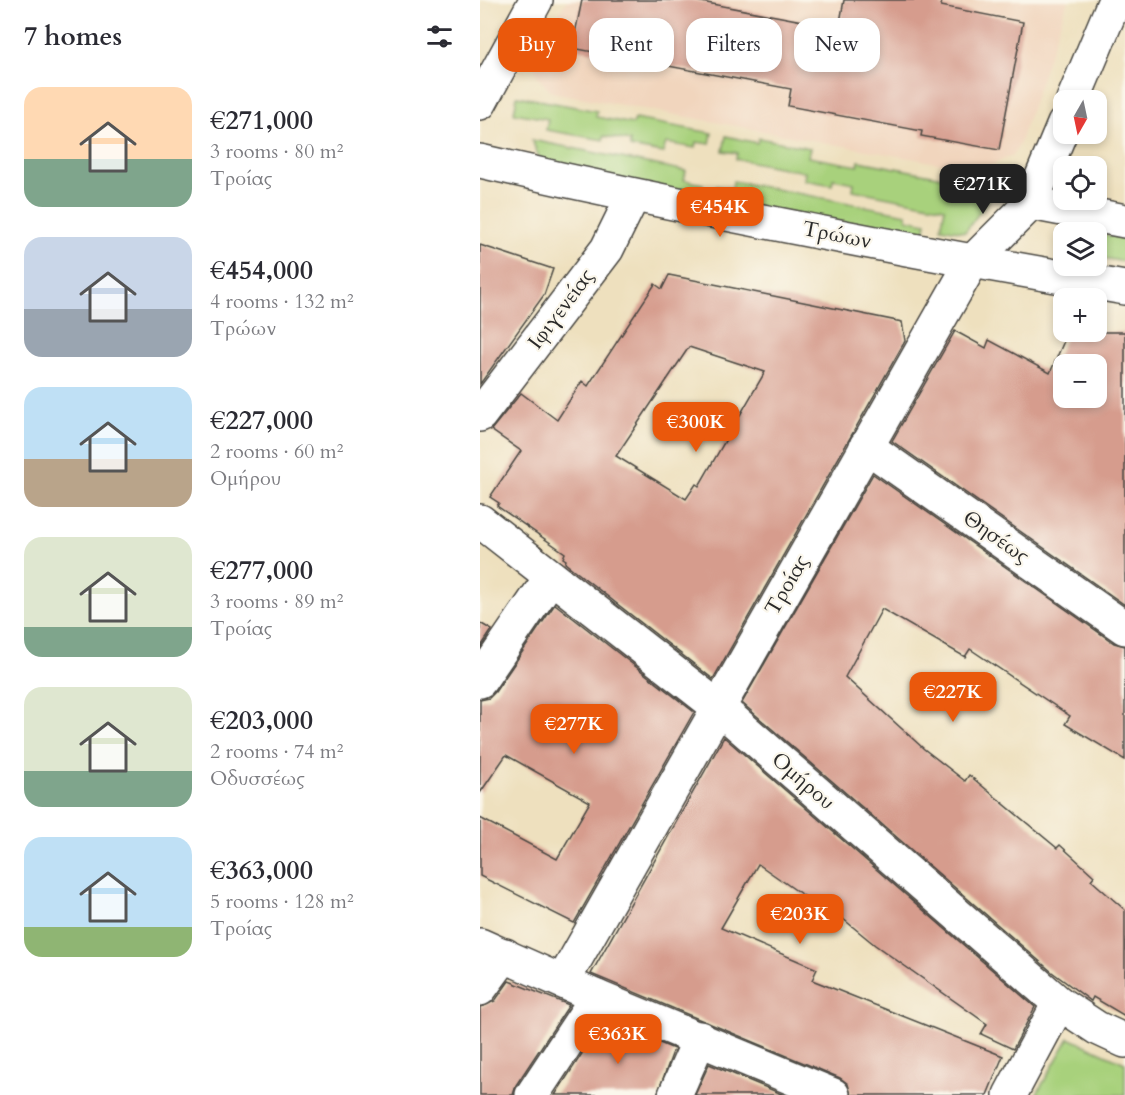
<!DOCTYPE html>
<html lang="en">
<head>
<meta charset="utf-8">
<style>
	body { margin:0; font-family:Cardo,serif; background:#f7f7f7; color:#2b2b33; height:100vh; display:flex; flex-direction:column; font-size:22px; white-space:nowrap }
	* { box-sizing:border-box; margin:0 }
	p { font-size:20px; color:#7c7c81 }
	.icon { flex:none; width:33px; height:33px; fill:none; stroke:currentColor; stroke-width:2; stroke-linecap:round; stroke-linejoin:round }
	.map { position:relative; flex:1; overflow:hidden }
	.sheet { display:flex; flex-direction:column; background:#fff; width:480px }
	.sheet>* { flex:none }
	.banner { position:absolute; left:18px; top:18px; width:537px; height:54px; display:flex; gap:12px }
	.needle { width:39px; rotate:189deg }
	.controls { position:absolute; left:573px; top:90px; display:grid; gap:12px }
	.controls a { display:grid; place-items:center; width:54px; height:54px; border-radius:12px; background:#fff; box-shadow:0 3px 9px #0003; font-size:30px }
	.price { position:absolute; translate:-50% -51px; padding:0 14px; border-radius:12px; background:#ea580c; color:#fff; font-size:20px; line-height:39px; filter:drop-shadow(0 2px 3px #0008) }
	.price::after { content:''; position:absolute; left:50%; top:36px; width:18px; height:14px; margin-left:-9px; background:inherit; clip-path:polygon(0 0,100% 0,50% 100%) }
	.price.selected { background:#222; color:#fff }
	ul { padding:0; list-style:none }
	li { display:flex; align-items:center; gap:18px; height:150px; padding:0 24px }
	li span { display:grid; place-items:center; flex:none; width:168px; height:120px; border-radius:18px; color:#555 }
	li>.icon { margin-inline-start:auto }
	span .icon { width:72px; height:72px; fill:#fffc; stroke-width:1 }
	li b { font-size:26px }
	h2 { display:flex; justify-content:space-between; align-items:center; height:72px; padding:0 24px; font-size:26px }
	.chip { padding:0 21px; border-radius:18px; background:#fff; box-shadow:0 3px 9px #0003; font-size:21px; line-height:54px }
	.chip.selected { background:#ea580c; color:#fff }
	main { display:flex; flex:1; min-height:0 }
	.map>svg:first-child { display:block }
	.built { fill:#f1d5bd }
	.green { fill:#a8d17c; stroke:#6a7e54; stroke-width:1.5 }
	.building { fill:#d69c8d; fill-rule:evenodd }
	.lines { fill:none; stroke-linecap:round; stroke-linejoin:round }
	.minor-casing { stroke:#484641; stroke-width:36 }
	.minor { stroke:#fff; stroke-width:33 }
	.labels { text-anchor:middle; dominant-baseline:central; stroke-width:4.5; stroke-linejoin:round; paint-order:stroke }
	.street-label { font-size:21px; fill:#2b2b2b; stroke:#fbf7ec }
</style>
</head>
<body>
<main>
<section class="sheet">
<h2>7 homes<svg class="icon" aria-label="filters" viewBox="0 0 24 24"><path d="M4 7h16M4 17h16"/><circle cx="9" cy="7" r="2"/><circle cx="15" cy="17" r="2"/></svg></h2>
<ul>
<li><span style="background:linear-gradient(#ffd9b3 60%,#7fa58c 0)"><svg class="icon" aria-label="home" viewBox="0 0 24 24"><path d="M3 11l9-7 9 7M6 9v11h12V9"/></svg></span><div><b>€271,000</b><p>3 rooms · 80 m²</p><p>Τροίας</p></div></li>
<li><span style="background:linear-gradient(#c9d6e8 60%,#9aa5b1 0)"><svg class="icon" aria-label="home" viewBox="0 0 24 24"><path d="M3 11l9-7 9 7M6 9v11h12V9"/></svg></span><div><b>€454,000</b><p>4 rooms · 132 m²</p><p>Τρώων</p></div></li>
<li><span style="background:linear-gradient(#bfe0f5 60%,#b9a48a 0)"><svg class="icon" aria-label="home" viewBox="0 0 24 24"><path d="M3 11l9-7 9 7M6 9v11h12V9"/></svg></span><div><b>€227,000</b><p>2 rooms · 60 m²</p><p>Ομήρου</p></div></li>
<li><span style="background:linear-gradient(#dfe7d0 75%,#7fa58c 0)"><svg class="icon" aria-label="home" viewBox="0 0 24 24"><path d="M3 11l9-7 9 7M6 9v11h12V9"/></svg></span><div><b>€277,000</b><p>3 rooms · 89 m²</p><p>Τροίας</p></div></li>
<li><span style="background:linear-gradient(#dfe7d0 70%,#7fa58c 0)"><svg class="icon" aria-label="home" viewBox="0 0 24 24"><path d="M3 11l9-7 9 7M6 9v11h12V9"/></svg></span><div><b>€203,000</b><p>2 rooms · 74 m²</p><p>Οδυσσέως</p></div></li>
<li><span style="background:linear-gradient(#bfe0f5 75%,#8fb573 0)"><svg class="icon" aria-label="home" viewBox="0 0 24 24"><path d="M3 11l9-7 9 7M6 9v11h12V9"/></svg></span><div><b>€363,000</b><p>5 rooms · 128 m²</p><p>Τροίας</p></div></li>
</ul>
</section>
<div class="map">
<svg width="645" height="1095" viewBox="0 0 645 1095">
	<rect width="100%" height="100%" fill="#fbf7ec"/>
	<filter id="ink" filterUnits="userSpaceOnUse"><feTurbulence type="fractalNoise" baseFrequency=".0167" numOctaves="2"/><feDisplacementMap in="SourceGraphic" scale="12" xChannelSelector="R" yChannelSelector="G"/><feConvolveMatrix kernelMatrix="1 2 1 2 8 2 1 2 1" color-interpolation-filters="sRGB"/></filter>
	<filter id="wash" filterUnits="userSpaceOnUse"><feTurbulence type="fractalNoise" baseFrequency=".008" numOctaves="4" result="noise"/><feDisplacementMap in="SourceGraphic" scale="24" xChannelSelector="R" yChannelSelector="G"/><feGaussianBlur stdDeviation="1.35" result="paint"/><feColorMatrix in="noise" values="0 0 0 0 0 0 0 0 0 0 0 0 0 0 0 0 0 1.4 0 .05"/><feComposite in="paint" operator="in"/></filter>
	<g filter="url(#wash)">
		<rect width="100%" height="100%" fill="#eee0be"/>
		<path class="built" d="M 87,0 L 588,0 L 539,145 L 533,155 L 500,171 L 71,92 L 57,76 L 53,63 L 57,50 Z"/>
		<g class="green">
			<path d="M 37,96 L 117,111 L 116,117 L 153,124 L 155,119 L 232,133 L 230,144 L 216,142 L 215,148 L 186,143 L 183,153 L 150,147 L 150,141 L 124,136 L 123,140 L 66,130 L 68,119 L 34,113 Z"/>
			<path d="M 246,136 L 277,143 L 279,138 L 330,148 L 328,157 L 378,166 L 379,161 L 488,182 L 487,187 L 514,193 L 485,232 L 461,228 L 465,208 L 373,190 L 374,183 L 353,179 L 352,185 L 324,180 L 325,172 L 256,159 L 257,153 L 243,151 Z"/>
			<path d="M 52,140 L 206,171 L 204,180 L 223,184 L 221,197 L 61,162 Z"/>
			<path d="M 253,181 L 427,214 L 427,219 L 446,223 L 443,238 L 233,199 L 236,186 L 252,189 Z"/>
			<path d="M 616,233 L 645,238 L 645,262 L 617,257 L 619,246 L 617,245 Z"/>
			<path d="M 589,1038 L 645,1063 L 645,1095 L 556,1095 Z"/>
		</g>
		<g id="blocks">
			<g class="building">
				<path d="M 102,0 L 211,0 L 359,28 L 364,0 L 462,0 L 461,6 L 543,22 L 519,150 L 441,136 L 442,131 L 308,106 L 311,89 L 92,48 Z"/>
				<path d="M 0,245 L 73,269 L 64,295 L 0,384 Z"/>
				<path d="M 189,275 L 422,322 L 425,341 L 233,679 L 85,563 L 86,560 L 83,558 L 85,553 L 17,506 L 19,503 L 10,497 L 41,451 L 11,430 L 41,393 L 77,420 L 102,381 L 108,386 L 175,284 L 182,289 ZM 209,347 L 285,372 L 219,486 L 216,484 L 206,499 L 136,456 Z"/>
				<path d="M 475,331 L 506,348 L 509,340 L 570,373 L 588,332 L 645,332 L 645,605 L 412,441 ZM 584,364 L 616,364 L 616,398 L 584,398 Z"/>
				<path d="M 393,474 L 634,643 L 645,646 L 645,760 L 585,724 L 590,716 L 490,649 L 485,657 L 402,609 L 365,677 L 444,749 L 485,781 L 489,775 L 577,848 L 580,845 L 614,876 L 611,880 L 645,910 L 645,1016 L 613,997 L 611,1001 L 572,972 L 262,703 Z"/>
				<path d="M 75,604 L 214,712 L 94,923 L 0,876 L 0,818 L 77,859 L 110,802 L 26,755 L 0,793 L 0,700 L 9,698 L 15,692 Z"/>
				<path d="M 0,623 L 12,630 L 0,648 Z"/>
				<path d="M 244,737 L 555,1007 L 533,1049 L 501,1034 L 507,1024 L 395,945 L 362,918 L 360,921 L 278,864 L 241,928 L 337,969 L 332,980 L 523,1056 L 507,1095 L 371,1095 L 368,1084 L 360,1078 L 111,974 Z"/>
				<path d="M 29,981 L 89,1005 L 36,1085 L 33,1095 L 0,1095 L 0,1007 L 15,1001 Z"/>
				<path d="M 124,1020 L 194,1049 L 177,1095 L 75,1095 Z"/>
				<path d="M 229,1064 L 304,1095 L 215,1095 Z"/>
			</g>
		</g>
	</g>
	<g filter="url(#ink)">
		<use href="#blocks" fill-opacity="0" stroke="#484641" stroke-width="1.5"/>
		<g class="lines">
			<g class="minor-casing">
				<g id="minor">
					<path d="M 593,100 L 635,0"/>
					<path d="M 0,103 L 56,0"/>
					<path d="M 0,161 C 214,210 429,251 645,288"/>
					<path d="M 551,203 L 645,221"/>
					<path d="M 0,415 L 127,249 L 153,196"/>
					<path d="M 386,446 L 645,628"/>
					<path d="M 0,521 L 238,707 L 579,1003 L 617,1028 L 645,1041"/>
					<path d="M 0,681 L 71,577"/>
					<path d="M 0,945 L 117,997 L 353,1095"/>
					<path d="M 83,981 L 492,262 L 551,203 L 584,124"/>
					<path d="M 0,989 L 25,955"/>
					<path d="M 52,1095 L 117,997"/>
					<path d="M 195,1095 L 220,1038"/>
					<path d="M 530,1095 L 579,1003"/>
				</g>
			</g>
			<use href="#minor" class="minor"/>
		</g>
	</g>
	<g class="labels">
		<g class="street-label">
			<text transform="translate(357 235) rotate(11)">Τρώων</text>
			<text transform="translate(81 309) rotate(-53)">Ιφιγενείας</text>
			<text transform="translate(516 537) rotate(35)">Θησέως</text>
			<text transform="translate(307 585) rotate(-60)">Τροίας</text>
			<text transform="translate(323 781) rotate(41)">Ομήρου</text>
		</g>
	</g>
</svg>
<div class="controls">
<a><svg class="needle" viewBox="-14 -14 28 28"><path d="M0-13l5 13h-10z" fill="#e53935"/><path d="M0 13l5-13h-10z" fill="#7c7c81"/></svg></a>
<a><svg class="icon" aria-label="locate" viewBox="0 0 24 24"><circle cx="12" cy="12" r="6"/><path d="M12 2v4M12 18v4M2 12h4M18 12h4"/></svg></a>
<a><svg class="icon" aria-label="layers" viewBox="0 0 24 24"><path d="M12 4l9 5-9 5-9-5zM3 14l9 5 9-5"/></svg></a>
<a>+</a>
<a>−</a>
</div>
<b class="price selected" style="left:503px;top:215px">€271K</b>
<b class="price" style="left:240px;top:238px">€454K</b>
<b class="price" style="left:216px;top:453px">€300K</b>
<b class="price" style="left:473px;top:723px">€227K</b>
<b class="price" style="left:94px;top:755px">€277K</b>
<b class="price" style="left:320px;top:945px">€203K</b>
<b class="price" style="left:138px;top:1065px">€363K</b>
<div class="banner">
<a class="chip selected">Buy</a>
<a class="chip">Rent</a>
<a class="chip">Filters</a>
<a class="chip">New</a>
</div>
</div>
</main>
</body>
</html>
